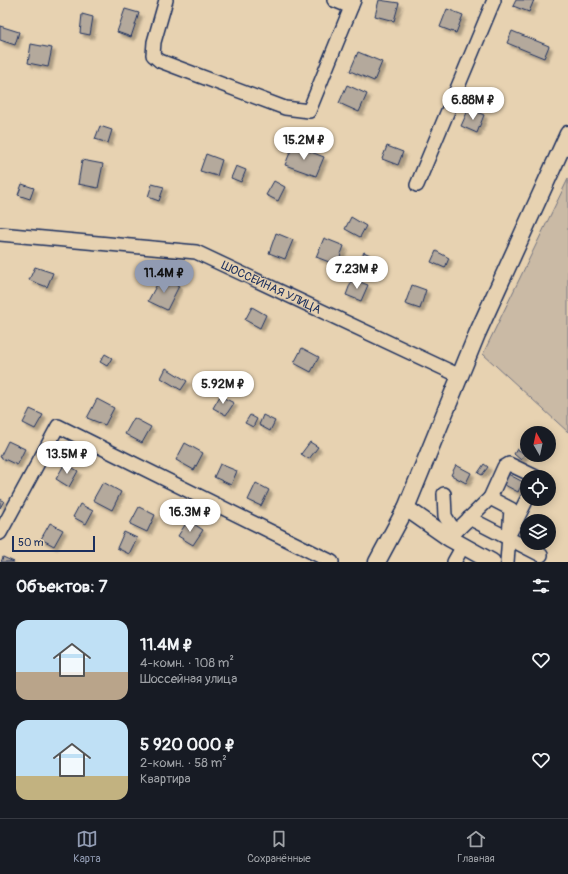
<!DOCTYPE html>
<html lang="ru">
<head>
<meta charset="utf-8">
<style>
	body { margin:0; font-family:Pangolin,sans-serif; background:#20242c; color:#f1f3f6; height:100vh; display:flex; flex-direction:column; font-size:15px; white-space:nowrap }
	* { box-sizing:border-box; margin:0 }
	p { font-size:13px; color:#9ea1a6 }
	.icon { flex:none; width:22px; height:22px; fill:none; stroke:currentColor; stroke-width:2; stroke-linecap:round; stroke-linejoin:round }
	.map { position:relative; height:562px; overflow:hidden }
	.sheet { display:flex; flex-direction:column; background:#171b24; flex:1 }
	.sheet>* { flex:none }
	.needle { width:26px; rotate:351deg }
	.fabs { position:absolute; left:520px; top:426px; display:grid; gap:8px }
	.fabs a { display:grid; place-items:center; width:36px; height:36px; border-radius:50%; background:#171b24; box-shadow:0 2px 10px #0003; font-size:20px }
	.scale { position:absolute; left:12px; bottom:10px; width:83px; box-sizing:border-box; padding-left:4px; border:2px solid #1b2f5e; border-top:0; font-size:11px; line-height:14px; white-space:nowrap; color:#1b2f5e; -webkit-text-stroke:3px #e7d2b1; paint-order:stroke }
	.price { position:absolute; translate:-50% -34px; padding:0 9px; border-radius:14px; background:#fff; color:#222; font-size:13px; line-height:26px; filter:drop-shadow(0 1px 2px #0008) }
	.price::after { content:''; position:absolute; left:50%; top:24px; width:12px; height:9px; margin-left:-6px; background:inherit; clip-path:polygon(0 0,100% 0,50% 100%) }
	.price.selected { background:#919bb2; color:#111 }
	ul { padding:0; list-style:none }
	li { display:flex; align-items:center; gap:12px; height:100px; padding:0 16px }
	li span { display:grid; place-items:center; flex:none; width:112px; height:80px; border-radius:12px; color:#555 }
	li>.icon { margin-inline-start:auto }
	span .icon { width:48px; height:48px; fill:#fffc; stroke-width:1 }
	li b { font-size:17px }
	h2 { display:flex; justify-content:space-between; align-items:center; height:48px; padding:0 16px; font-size:17px }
	.menu { display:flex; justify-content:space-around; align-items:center; height:56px; border-top:1px solid #363941; background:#171b24; font-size:11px; color:#9ea1a6 }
	.menu a { display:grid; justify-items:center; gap:2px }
	.menu .selected { color:#919bb2 }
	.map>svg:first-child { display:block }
	.green { fill:#cabaa5; stroke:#727482 }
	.building { fill:#b4a99c; stroke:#1b2f5e; filter:url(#shadow) }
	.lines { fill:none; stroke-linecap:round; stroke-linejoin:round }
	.minor-casing { stroke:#1b2f5e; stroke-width:16 }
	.major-casing { stroke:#1b2f5e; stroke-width:19 }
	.minor { stroke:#e7d2b1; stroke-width:13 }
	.major { stroke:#e7d2b1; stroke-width:16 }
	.labels { text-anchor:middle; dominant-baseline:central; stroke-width:3; stroke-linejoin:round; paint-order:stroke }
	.street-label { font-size:12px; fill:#1b2f5e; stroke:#e7d2b1 }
</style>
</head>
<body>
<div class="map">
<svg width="568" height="562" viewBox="0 0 568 562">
	<defs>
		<filter id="shadow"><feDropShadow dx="3.5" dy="3.5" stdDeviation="1" flood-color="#0004"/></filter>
	</defs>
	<rect width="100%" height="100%" fill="#e7d2b1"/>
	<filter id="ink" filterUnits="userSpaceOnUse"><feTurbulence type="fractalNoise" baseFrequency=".025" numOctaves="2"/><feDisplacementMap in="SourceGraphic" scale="8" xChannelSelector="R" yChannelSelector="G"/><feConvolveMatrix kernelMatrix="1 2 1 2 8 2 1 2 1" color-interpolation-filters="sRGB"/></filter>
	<g filter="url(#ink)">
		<path class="green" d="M 568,179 L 568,432 L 483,354 Z"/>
		<g class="building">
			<path d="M 379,0 L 399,3 L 394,21 L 375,16 Z"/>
			<path d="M 516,0 L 534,0 L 529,12 L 513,6 Z"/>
			<path d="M 125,9 L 139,13 L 131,37 L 117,32 Z"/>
			<path d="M 447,9 L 463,15 L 456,33 L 440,27 Z"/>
			<path d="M 82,14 L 93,17 L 90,35 L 80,33 Z"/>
			<path d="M 0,26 L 19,32 L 15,45 L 0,40 Z"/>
			<path d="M 512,31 L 549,46 L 544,58 L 507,43 Z"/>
			<path d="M 31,44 L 52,48 L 48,67 L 28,63 Z"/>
			<path d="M 358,52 L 382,62 L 374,81 L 350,71 Z"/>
			<path d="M 347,85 L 367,94 L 359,112 L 339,103 Z"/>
			<path d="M 469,108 L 484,115 L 477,133 L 461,126 Z"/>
			<path d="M 100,126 L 112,130 L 108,143 L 95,139 Z"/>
			<path d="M 293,145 L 324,157 L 316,176 L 285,165 Z"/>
			<path d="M 387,146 L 403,152 L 398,165 L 382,159 Z"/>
			<path d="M 206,154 L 222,160 L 217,176 L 200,171 Z"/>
			<path d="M 82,160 L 103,164 L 98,188 L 78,184 Z"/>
			<path d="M 236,166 L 246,170 L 241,182 L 231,178 Z"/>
			<path d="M 274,181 L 285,187 L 278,201 L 266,195 Z"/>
			<path d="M 22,184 L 34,188 L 30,199 L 18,195 Z"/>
			<path d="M 152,184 L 164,187 L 159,201 L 148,197 Z"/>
			<path d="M 351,217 L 366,226 L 360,237 L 345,229 Z"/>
			<path d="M 276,233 L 293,240 L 285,259 L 269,253 Z"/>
			<path d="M 324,238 L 344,246 L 337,265 L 316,257 Z"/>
			<path d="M 436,251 L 449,258 L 445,268 L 431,262 Z"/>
			<path d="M 364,252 L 370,255 L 364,266 L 358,263 Z"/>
			<path d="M 35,267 L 53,273 L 47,287 L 29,280 Z"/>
			<path d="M 161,277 L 179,286 L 167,310 L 148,301 Z"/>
			<path d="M 352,279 L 368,285 L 361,301 L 346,295 Z"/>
			<path d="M 412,285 L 426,290 L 420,309 L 405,304 Z"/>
			<path d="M 252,307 L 266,315 L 260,328 L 245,320 Z"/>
			<path d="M 302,348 L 319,357 L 311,372 L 294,363 Z"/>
			<path d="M 105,354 L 112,358 L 107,366 L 100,362 Z"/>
			<path d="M 166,368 L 187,381 L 181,390 L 161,378 Z"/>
			<path d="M 220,396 L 234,403 L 226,415 L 213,408 Z"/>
			<path d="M 97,399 L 114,408 L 105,425 L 87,418 Z"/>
			<path d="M 30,409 L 43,415 L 35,429 L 23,423 Z"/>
			<path d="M 250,415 L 257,419 L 253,427 L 245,423 Z"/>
			<path d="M 263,415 L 275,421 L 270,431 L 259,425 Z"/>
			<path d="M 134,418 L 151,427 L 142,443 L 125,434 Z"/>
			<path d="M 8,441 L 25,449 L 17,465 L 0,457 Z"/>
			<path d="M 310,442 L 318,447 L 309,459 L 301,454 Z"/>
			<path d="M 185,443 L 203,453 L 194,470 L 176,460 Z"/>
			<path d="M 517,449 L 525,454 L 521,460 L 514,454 Z"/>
			<path d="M 65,463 L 78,471 L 69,487 L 56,479 Z"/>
			<path d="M 220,464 L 237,471 L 231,485 L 214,477 Z"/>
			<path d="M 484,464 L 488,467 L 482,475 L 478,473 Z"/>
			<path d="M 456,465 L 471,473 L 466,483 L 451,475 Z"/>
			<path d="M 508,474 L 523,482 L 518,492 L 503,484 Z"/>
			<path d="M 103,482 L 121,492 L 112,510 L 93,500 Z"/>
			<path d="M 256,483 L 269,490 L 261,506 L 248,500 Z"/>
			<path d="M 0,499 L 4,501 L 0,508 Z"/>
			<path d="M 80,504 L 93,511 L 86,524 L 73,517 Z"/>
			<path d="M 139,507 L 155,515 L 147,532 L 130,524 Z"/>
			<path d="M 188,520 L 203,530 L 193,545 L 178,536 Z"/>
			<path d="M 50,523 L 63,530 L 54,546 L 41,539 Z"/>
			<path d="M 124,532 L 137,538 L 129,554 L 117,548 Z"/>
			<path d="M 3,557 L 14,562 L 1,562 Z"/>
		</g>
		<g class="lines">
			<g class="minor-casing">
				<g id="minor">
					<path d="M 166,0 L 154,42 L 153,55 L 160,61 L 285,108 L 309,111 L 354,0"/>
					<path d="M 334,0 L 351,7"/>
					<path d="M 417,185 L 494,0"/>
					<path id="s1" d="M 0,234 L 196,252 L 460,376"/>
					<path d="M 444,494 L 445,516 L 455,532"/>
					<path d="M 490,498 L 504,467 L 509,464 L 536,477"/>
					<path d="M 469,518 L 541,555"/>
					<path d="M 511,531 L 527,499"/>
					<path d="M 0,533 L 58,426 L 332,562"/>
					<path d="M 449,538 L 490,498 L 511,509 L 507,562"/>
					<path d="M 454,562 L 463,546"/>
				</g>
			</g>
			<g class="major-casing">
				<g id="major">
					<path d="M 406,508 L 449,538 L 492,562"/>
					<path d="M 377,562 L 406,508 L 477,334 L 568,134"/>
				</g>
			</g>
			<use href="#minor" class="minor"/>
			<use href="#major" class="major"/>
		</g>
	</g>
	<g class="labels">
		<g class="street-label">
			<text stroke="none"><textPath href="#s1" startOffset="280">ШОССЕЙНАЯ УЛИЦА</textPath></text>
		</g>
	</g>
</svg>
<div class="fabs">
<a><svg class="needle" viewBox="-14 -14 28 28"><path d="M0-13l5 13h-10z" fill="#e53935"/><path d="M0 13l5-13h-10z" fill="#9ea1a6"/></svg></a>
<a><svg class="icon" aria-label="locate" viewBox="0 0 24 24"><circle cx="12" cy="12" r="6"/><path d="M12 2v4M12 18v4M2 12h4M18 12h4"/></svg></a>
<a><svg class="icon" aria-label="layers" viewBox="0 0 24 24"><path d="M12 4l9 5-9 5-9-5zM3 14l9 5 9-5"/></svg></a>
</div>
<div class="scale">50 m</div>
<b class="price" style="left:473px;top:121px">6.88M ₽</b>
<b class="price" style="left:304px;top:161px">15.2M ₽</b>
<b class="price" style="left:357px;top:290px">7.23M ₽</b>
<b class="price selected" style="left:164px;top:294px">11.4M ₽</b>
<b class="price" style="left:223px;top:405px">5.92M ₽</b>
<b class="price" style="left:67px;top:475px">13.5M ₽</b>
<b class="price" style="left:190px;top:533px">16.3M ₽</b>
</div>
<section class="sheet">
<h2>Объектов: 7<svg class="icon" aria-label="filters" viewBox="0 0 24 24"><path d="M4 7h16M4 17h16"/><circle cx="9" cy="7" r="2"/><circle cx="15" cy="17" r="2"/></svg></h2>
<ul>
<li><span style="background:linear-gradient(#bfe0f5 65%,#b9a48a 0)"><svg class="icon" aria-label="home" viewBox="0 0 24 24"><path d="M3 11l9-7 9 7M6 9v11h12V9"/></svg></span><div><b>11.4M ₽</b><p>4-комн. · 108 m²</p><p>Шоссейная улица</p></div><svg class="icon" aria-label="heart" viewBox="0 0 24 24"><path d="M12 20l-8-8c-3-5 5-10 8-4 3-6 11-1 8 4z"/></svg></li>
<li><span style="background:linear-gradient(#bfe0f5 70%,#c2b280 0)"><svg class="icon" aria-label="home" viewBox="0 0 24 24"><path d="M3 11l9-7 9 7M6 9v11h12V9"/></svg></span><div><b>5 920 000 ₽</b><p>2-комн. · 58 m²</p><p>Квартира</p></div><svg class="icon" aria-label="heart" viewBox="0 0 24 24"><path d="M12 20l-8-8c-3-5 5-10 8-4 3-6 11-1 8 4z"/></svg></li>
</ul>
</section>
<nav class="menu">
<a class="selected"><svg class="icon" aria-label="map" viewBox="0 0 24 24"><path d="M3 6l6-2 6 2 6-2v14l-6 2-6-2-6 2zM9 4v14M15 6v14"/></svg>Карта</a>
<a><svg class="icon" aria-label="saved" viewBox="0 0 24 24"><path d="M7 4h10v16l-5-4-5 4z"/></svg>Сохранённые</a>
<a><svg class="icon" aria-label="home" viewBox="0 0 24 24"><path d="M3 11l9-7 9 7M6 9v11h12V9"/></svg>Главная</a>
</nav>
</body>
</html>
